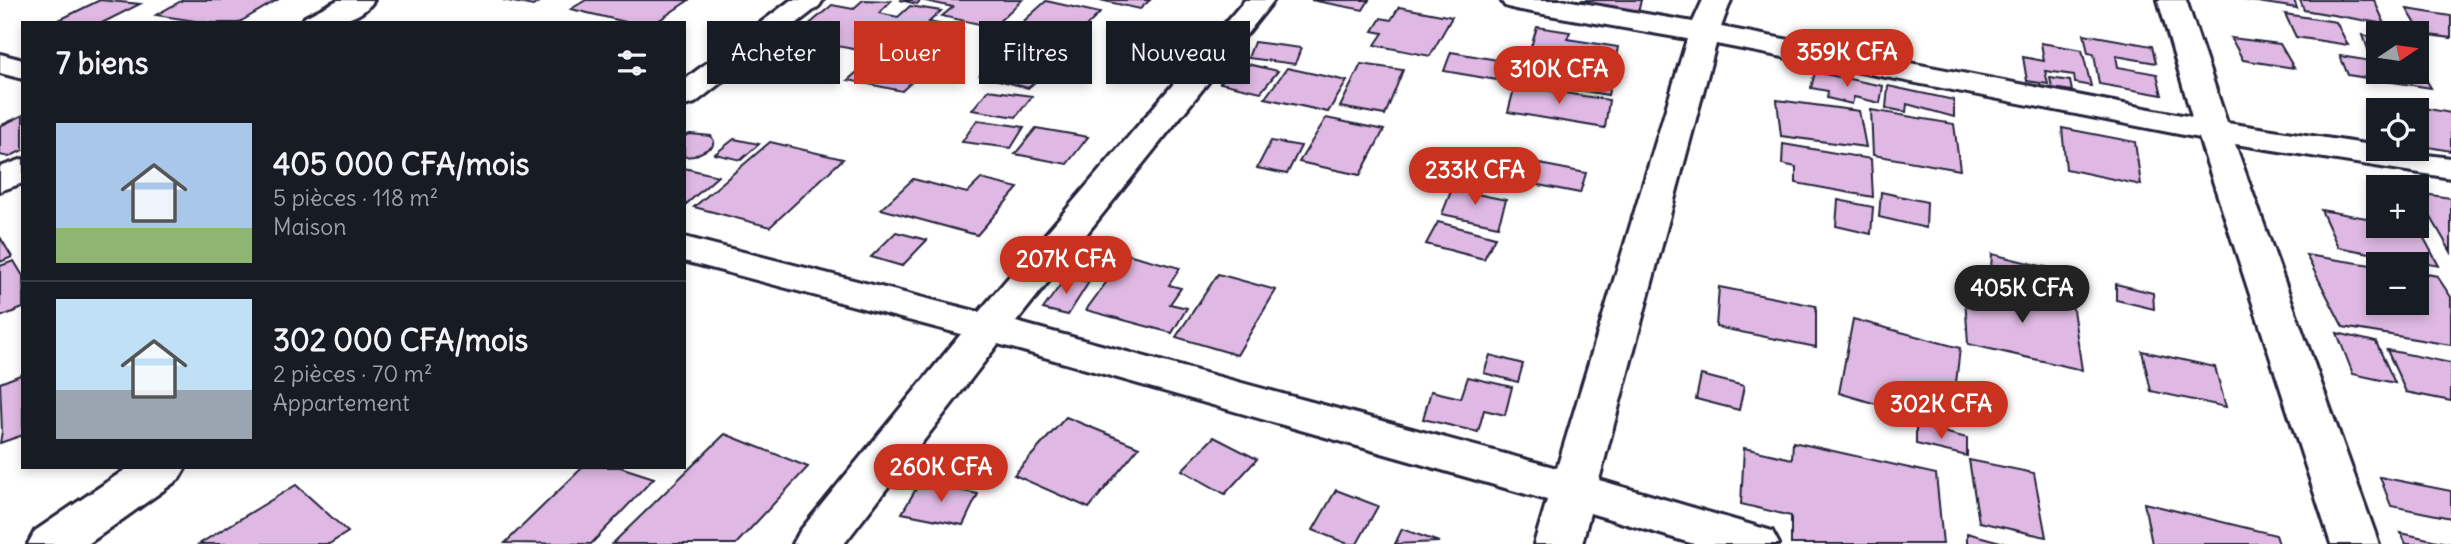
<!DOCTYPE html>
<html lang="fr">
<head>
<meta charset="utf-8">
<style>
	body { margin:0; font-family:Delius,sans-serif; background:#242831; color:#f1f3f6; height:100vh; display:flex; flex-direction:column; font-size:26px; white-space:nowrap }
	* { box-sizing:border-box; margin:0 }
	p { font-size:23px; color:#9ea1a6 }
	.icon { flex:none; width:38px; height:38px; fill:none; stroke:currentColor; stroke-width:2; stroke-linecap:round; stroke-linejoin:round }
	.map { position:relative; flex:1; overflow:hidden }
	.sheet { position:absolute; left:21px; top:21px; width:665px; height:448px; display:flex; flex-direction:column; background:#171b24; border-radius:0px; box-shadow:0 4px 10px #0003 }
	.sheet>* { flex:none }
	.top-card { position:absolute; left:707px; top:21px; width:665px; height:63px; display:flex; gap:14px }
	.needle { width:46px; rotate:77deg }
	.tools { position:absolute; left:2366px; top:21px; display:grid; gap:14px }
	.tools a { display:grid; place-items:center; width:63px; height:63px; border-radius:0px; background:#171b24; box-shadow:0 4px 10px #0003; font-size:35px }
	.price { position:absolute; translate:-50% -60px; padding:0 16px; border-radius:24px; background:#c8321e; color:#fff; font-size:23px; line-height:46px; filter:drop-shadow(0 2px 4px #0008) }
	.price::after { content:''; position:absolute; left:50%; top:42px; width:21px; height:16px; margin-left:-10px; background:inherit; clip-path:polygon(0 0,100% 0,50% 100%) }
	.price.current { background:#222; color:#fff }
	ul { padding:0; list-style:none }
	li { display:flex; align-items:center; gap:21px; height:175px; padding:0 35px }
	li+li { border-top:2px solid #363941 }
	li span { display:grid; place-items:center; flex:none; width:196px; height:140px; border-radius:0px; color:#555 }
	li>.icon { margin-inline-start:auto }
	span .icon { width:84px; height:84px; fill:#fffc; stroke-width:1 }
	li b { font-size:30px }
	h2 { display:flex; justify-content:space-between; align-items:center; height:84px; padding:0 35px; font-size:30px }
	.chip { padding:0 24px; border-radius:0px; background:#171b24; box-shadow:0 4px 10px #0003; font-size:24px; line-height:63px }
	.chip.current { background:#c8321e; color:#fff }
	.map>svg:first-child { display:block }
	.building { fill:#dfb9e3; stroke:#22223b; stroke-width:2 }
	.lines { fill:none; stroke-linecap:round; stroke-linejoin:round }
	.minor-casing { stroke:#22223b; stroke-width:6 }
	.minor { fill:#fff; fill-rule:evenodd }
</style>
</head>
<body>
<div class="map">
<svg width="2451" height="544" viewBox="0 0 2451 544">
	<rect width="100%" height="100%" fill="#fff"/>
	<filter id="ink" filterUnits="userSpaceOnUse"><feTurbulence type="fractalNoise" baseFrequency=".0143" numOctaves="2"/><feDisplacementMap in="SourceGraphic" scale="14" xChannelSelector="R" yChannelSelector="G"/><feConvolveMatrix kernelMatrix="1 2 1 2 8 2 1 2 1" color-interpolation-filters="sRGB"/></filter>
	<g filter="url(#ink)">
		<g class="building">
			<path d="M 100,0 L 140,4 L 102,23 L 53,23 Z"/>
			<path d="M 183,0 L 277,0 L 238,23 L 208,23 L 156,15 Z"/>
			<path d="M 503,0 L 542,0 L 533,6 Z"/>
			<path d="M 586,0 L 689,0 L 655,23 L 630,23 L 571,9 Z"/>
			<path d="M 863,0 L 891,1 L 879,13 L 898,17 L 910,6 L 941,11 L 929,22 L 963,29 L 929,63 L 793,38 L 832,5 L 853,9 Z"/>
			<path d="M 900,0 L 1022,0 L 993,27 L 942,16 L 953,7 L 921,0 L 917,4 Z"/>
			<path d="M 1100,0 L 1150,0 L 1140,9 Z"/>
			<path d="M 1311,0 L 1369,0 L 1363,10 Z"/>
			<path d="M 1582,0 L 1641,0 L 1638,13 L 1581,3 Z"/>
			<path d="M 2244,0 L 2294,0 L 2297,8 Z"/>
			<path d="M 2300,0 L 2374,0 L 2385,24 L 2304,10 Z"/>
			<path d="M 1046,1 L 1100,13 L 1063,49 L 1007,36 Z"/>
			<path d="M 1399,7 L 1452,17 L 1430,56 L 1375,45 L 1383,33 L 1373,31 L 1381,18 L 1391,20 Z"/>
			<path d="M 2407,9 L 2451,16 L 2451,38 L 2422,34 Z"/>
			<path d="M 2285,14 L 2336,22 L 2348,45 L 2296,37 Z"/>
			<path d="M 1537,27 L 1570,32 L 1567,39 L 1618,47 L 1608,95 L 1521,80 Z"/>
			<path d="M 2084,34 L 2152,46 L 2156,63 L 2116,56 L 2118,67 L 2157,74 L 2162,95 L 2099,84 L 2094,54 L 2088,53 Z"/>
			<path d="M 2363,35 L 2378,38 L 2378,57 L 2370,55 Z"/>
			<path d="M 2231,38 L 2280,44 L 2294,68 L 2243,60 Z"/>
			<path d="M 1254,42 L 1301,48 L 1295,64 L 1248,58 Z"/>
			<path d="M 2041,43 L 2082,50 L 2091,86 L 2075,83 L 2074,75 L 2045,71 L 2048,84 L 2027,81 L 2023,57 L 2044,61 Z"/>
			<path d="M 1010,50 L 1058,63 L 1028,88 L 980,75 Z"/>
			<path d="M 1451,52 L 1515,63 L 1509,82 L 1444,71 Z"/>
			<path d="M 2340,56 L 2378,62 L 2378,72 L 2417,72 L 2419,68 L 2431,88 L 2348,75 Z"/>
			<path d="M 873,58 L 925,69 L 902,91 L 848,80 Z"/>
			<path d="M 1239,62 L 1278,71 L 1261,92 L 1220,83 Z"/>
			<path d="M 1361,64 L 1403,70 L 1385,115 L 1340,107 Z"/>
			<path d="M 1287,68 L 1347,81 L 1328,112 L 1265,98 Z"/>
			<path d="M 1815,72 L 1883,86 L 1880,103 L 1854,97 L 1852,104 L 1827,98 L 1828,91 L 1811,88 Z"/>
			<path d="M 2050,78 L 2070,81 L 2072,91 L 2052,88 Z"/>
			<path d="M 1515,85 L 1609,100 L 1605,128 L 1508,112 Z"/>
			<path d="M 1888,86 L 1954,100 L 1954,117 L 1907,104 L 1906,112 L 1886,108 Z"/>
			<path d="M 988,90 L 1032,96 L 1016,117 L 972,110 Z"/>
			<path d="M 1777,100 L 1859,111 L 1866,147 L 1781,136 Z"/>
			<path d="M 2391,102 L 2451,113 L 2451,151 L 2417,145 L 2417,110 L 2394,110 Z"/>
			<path d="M 1871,110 L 1954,124 L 1960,170 L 1873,155 Z"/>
			<path d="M 23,115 L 23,150 L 9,157 L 0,155 L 0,126 Z"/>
			<path d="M 1326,118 L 1384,130 L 1360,175 L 1299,162 Z"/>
			<path d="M 977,120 L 1024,127 L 1011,148 L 962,142 Z"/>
			<path d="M 1036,128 L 1088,137 L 1067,164 L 1015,154 Z"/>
			<path d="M 2062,128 L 2135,142 L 2141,185 L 2066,169 Z"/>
			<path d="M 690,134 L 711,136 L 714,141 L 712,147 L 694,156 L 684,157 L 684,136 Z"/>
			<path d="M 734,139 L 759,144 L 741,160 L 715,154 Z"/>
			<path d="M 1271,141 L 1301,146 L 1287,174 L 1257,168 Z"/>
			<path d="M 770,142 L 843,159 L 770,227 L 694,207 Z"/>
			<path d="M 1783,144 L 1871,159 L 1873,197 L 1796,183 L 1796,167 L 1782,164 Z"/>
			<path d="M 1524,161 L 1586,173 L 1580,193 L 1518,181 Z"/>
			<path d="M 684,168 L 718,176 L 684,206 Z"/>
			<path d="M 913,179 L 967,193 L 981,179 L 1018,188 L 977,235 L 881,209 Z"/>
			<path d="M 1452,189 L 1506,200 L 1498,226 L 1442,214 Z"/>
			<path d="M 1881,192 L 1927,202 L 1926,228 L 1879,217 Z"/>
			<path d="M 2417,193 L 2451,198 L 2451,252 Z"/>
			<path d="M 1838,200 L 1873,207 L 1871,234 L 1836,226 Z"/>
			<path d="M 2321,210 L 2378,220 L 2378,226 L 2418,227 L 2439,266 L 2338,247 Z"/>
			<path d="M 1438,222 L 1495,237 L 1484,259 L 1426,244 Z"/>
			<path d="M 896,232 L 927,240 L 902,266 L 871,257 Z"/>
			<path d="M 0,237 L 12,257 L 0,262 Z"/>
			<path d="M 1127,254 L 1180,268 L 1169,285 L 1181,288 L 1170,304 L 1187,308 L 1172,333 L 1086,310 Z"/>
			<path d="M 1992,254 L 2061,271 L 2062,287 L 1991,269 Z"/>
			<path d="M 2306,255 L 2378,266 L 2378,303 L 2417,303 L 2417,272 L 2437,276 L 2451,297 L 2451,345 L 2343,327 Z"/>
			<path d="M 14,261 L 23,276 L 23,308 L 0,317 L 0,266 Z"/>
			<path d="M 1218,274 L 1276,290 L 1237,355 L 1176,337 Z"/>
			<path d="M 1066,277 L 1089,282 L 1068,315 L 1043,309 Z"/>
			<path d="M 1964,280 L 2072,303 L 2082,370 L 1968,344 Z"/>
			<path d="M 2116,284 L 2153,293 L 2154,309 L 2116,300 Z"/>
			<path d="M 1719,287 L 1816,306 L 1816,347 L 1716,327 Z"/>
			<path d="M 1853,319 L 1960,348 L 1951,426 L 1839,393 Z"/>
			<path d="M 2337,333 L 2376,342 L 2395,383 L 2353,374 Z"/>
			<path d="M 2387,350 L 2451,363 L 2451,401 L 2406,392 Z"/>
			<path d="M 2142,351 L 2215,367 L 2226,407 L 2151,391 Z"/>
			<path d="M 1490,355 L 1523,364 L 1518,382 L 1484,373 Z"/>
			<path d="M 23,374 L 23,435 L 0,443 L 2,431 L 0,383 Z"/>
			<path d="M 1701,375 L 1744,386 L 1739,410 L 1696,399 Z"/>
			<path d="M 1468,377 L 1512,387 L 1505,415 L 1484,410 L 1478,432 L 1423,419 L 1431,391 L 1461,398 Z"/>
			<path d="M 1066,417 L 1139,447 L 1089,508 L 1014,475 Z"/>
			<path d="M 1916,425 L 1967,438 L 1967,456 L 1916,444 Z"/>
			<path d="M 725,434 L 808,467 L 736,544 L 612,544 Z"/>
			<path d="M 1214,437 L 1257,459 L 1225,494 L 1182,470 Z"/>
			<path d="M 1793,442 L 1936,474 L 1943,544 L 1791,544 L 1791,516 L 1741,504 L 1744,448 L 1792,459 Z"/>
			<path d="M 1969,460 L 2034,473 L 2046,537 L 1979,522 Z"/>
			<path d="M 583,467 L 620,467 L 654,478 L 591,544 L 505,543 Z"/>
			<path d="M 2380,477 L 2451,491 L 2451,518 L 2391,506 Z"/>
			<path d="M 920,482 L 978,494 L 963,525 L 902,513 Z"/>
			<path d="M 296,485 L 348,532 L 329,544 L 199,544 Z"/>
			<path d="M 1336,490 L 1378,506 L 1357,544 L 1348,544 L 1313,530 Z"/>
			<path d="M 2144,503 L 2276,535 L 2279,544 L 2152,544 Z"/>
			<path d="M 1402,529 L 1439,542 L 1395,544 Z"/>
			<path d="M 1967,533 L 2008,544 L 1967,544 Z"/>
			<path d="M 2401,533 L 2451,544 L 2406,544 Z"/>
		</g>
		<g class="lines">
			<g class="minor-casing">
				<g id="minor">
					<path d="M 338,0 L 374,0 C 358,24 327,23 301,23 L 305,17 Z"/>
					<path d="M 791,0 L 823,0 L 819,6 L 695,103 L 684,106 L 684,80 Z"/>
					<path d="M 1245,0 L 1274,0 L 1016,322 L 1557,468 L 1687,39 L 1515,9 L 1505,6 L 1501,0 L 1565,0 L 1693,22 L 1703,0 L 1731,0 L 1721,27 L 2192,117 L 2158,0 L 2186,0 L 2227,123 L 2378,146 L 2378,149 L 2451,158 L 2451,178 L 2235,144 L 2379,544 L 2331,544 L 2199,138 L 1716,44 L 1599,480 L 1772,531 L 1779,544 L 1694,544 L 1590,513 L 1582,544 L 1534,544 L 1547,500 L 998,344 L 844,544 L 793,544 L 800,531 L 961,334 L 684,261 L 684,237 L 979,312 Z"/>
					<path d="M 0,54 L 23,60 L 23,79 L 0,73 Z"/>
					<path d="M 23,159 L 23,183 L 0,191 L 0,167 Z"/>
					<path d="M 129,467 L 186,467 L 179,479 L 88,544 L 28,544 L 35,531 Z"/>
				</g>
			</g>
			<use href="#minor" class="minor"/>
		</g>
	</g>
</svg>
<div class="tools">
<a><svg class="needle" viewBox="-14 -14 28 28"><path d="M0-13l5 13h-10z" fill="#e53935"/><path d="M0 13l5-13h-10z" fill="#9ea1a6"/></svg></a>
<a><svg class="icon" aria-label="locate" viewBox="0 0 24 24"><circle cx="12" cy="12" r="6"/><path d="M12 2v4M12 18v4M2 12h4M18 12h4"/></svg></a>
<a>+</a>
<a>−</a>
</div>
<b class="price" style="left:1847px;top:89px">359K CFA</b>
<b class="price" style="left:1559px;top:106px">310K CFA</b>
<b class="price" style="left:1475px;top:207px">233K CFA</b>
<b class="price" style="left:1066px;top:296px">207K CFA</b>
<b class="price current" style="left:2022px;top:325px">405K CFA</b>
<b class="price" style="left:1941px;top:441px">302K CFA</b>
<b class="price" style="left:941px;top:504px">260K CFA</b>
<div class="top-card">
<a class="chip">Acheter</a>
<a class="chip current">Louer</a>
<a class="chip">Filtres</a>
<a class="chip">Nouveau</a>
</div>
<section class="sheet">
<h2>7 biens<svg class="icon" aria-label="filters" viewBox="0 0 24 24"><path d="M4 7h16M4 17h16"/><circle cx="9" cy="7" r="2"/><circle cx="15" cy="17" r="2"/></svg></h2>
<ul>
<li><span style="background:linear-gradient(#a9c7e8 75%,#8fb573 0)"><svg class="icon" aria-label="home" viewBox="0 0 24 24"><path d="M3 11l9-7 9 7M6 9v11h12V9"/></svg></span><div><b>405 000 CFA/mois</b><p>5 pièces · 118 m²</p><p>Maison</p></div></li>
<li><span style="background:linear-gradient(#bfe0f5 65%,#9aa5b1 0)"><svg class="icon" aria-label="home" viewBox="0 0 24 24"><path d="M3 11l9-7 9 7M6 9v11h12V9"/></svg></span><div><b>302 000 CFA/mois</b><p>2 pièces · 70 m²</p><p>Appartement</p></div></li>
</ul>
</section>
</div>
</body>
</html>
